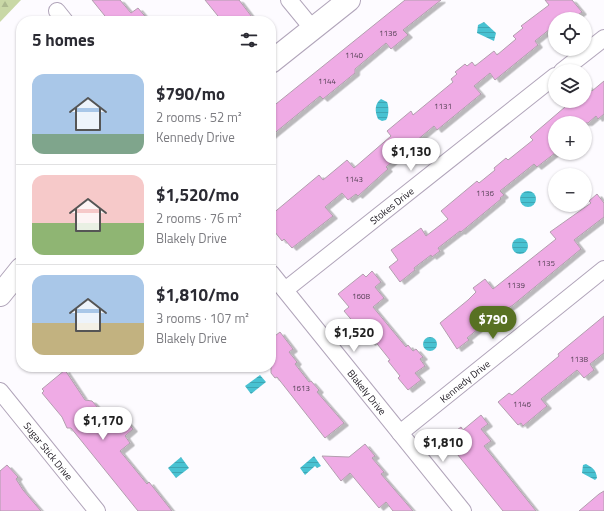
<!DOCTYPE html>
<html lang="en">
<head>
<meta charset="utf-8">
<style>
	body { margin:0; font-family:"Titillium Web",sans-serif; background:#f2f2f3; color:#2b2b33; height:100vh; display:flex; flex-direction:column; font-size:15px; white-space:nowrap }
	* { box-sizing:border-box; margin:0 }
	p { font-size:13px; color:#7c7c81 }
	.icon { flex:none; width:22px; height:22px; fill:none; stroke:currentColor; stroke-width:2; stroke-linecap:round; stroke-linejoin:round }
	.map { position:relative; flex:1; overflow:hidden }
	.side { position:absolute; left:16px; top:16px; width:260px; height:356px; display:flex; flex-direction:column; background:#fff; border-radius:16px; box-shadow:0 1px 3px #0004 }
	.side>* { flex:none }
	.controls { position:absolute; left:548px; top:12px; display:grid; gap:8px }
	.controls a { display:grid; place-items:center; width:44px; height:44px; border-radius:50%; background:#fff; box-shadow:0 1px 3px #0004; font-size:20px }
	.price { position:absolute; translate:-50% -34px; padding:0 9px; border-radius:14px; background:#fff; color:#222; font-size:13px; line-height:26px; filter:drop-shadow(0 1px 2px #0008) }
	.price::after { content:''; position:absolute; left:50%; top:24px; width:12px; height:9px; margin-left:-6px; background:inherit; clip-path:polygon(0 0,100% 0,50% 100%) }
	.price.active { background:#587123; color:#fff }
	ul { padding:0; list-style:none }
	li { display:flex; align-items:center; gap:12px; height:100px; padding:0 16px }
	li+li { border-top:1px solid #e1e1e2 }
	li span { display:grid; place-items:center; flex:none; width:112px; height:80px; border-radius:12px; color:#555 }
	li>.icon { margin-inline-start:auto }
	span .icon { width:48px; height:48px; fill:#fffc; stroke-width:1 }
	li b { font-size:17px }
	h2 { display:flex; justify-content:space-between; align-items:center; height:48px; padding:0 16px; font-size:17px }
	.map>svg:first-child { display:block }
	.forest { fill:url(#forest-firs) }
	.water { fill:url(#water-rules) }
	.building { fill:#efabe5; stroke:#b29eae; filter:url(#shadow) }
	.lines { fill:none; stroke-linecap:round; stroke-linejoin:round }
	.street-casing { stroke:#b1a5ba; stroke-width:18 }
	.secondary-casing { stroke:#b1a5ba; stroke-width:24 }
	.street { stroke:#fff; stroke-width:16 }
	.secondary { stroke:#fff; stroke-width:22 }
	.labels { text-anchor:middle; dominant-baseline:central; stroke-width:4; stroke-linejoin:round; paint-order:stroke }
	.number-label { font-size:8px; fill:#574357 }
	.street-label { font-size:10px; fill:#242028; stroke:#fdfbff }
</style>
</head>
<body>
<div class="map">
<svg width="604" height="511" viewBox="0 0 604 511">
	<defs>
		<pattern id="forest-firs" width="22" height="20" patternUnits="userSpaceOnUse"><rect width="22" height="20" fill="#c9d8a6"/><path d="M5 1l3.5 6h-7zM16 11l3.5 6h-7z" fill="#acb98f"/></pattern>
		<pattern id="water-rules" width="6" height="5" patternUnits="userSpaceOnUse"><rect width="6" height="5" fill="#48c2d2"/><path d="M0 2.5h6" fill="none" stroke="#3fa6b4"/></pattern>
		<filter id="shadow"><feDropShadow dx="4.5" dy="2.5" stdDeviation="0" flood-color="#0004"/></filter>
	</defs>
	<rect width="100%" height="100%" fill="#fdfbff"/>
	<path class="forest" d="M 0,0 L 21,0 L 0,22 Z"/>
	<g class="water">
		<path d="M 484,22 L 496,33 L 494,41 L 477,33 L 478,25 Z"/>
		<path d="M 381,99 L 387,102 C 389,106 389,116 386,120 L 382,121 L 378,119 C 375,112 374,104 381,99 Z"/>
		<circle cx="528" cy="199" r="8"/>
		<circle cx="520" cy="246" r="8"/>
		<circle cx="430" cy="344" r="7"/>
		<path d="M 260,375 L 266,382 L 251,394 L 245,386 Z"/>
		<path d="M 314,456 L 321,466 L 317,468 L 315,466 L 305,475 L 300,468 Z"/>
		<path d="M 181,457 L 189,468 L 176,478 L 168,468 Z"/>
		<path d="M 586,464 C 593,468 596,470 597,478 L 595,480 L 582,473 L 583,465 Z"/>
	</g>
	<g class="building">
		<path d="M 92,0 L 120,0 L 131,13 L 138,8 L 149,21 L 109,21 Z"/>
		<path d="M 205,0 L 239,0 L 255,21 L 222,21 Z"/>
		<path d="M 405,0 L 441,0 L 403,30 L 408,35 L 391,49 L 386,43 L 355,69 L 355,73 L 323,99 L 320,96 L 271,136 L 271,108 Z"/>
		<path d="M 545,0 L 572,0 L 582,12 L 572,19 L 555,19 L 555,25 L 535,41 L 538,45 L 495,80 L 490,73 L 474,86 L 481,94 L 437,130 L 434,126 L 416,141 L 419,145 L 408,155 L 405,151 L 386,167 L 388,169 L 358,196 L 356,194 L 348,200 L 342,193 L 325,207 L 333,216 L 292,248 L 284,239 L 282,241 L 271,227 L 271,215 L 319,175 L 323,180 L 347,160 L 354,168 L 391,136 L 387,131 L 411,111 L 413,115 L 453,82 L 451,79 L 457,74 L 455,72 L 465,64 L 467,66 L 472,62 L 475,66 L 494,51 L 497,55 L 516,39 L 513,36 L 523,28 L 521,26 L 549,5 Z"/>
		<path d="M 604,81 L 604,114 L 598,119 L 596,116 L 588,123 L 555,123 L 555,153 L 537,167 L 534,164 L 500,191 L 504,195 L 500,198 L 501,199 L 461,232 L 460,231 L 438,248 L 440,251 L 432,257 L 431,255 L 414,268 L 415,270 L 400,282 L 389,267 L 398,260 L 391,250 L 421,228 L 426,236 L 448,219 L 441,211 L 477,181 L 479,183 L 495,170 L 494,168 L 506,158 L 508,160 L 533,140 L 530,137 L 572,101 L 585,101 L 585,83 L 592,91 Z"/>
		<path d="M 597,194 L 604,203 L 604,217 L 574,240 L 581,249 L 513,305 L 484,324 L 467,338 L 469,340 L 457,349 L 440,323 L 468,300 L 476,292 L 473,288 L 485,279 L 493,289 L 556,239 L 550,232 L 591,203 L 589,201 Z"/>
		<path d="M 372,271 L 381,282 L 375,287 L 384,298 L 373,307 L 406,347 L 408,345 L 413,351 L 416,349 L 423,357 L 420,359 L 425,366 L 415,373 L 421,380 L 408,390 L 398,378 L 400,376 L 388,361 L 390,360 L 374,340 L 371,343 L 344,311 L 349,307 L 338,294 L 363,274 L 366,277 Z"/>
		<path d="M 604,316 L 604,353 L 590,364 L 594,370 L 584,378 L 577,370 L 541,399 L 547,406 L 523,426 L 521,423 L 518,425 L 498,402 L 509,393 L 512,395 L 559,356 L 558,354 Z"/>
		<path d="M 280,332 L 293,349 L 289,352 L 297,362 L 295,364 L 309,382 L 311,381 L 319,390 L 317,392 L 344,423 L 325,438 L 277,377 L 275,378 L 271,373 L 271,339 Z"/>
		<path d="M 65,370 L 85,400 L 92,401 L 106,417 L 107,416 L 113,422 L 121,415 L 133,429 L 125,436 L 130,443 L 120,451 L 147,484 L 149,482 L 172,511 L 138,511 L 71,428 L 67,428 L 62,417 L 42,393 L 44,391 L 42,389 Z"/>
		<path d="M 481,415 L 488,424 L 481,429 L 491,441 L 484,446 L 536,511 L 503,511 L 445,439 L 461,427 L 463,430 Z"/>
		<path d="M 365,444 L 375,456 L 372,458 L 384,472 L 381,474 L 413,511 L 393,511 L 386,502 L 379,508 L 350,473 L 341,481 L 322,456 L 349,457 Z"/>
		<path d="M 7,465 L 18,477 L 16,479 L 23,490 L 41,511 L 0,511 L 0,471 Z"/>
		<path d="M 604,491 L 604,511 L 579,511 L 599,494 Z"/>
	</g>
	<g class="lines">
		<g class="street-casing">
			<g id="street">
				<path d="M 289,0 L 312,28"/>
				<path d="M 57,11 L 65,21"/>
				<path d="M 562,71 L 604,38"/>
				<path id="s1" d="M 271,273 L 463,511"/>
				<path id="s2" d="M 285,290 L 555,76"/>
				<path id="s3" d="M 0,391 L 97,511"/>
				<path id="s4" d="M 400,433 L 604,269"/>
			</g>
		</g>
		<g class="secondary-casing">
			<g id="secondary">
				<path d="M 271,62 L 349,0"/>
				<path d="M 0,295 L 21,269"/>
			</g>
		</g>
		<use href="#street" class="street"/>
		<use href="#secondary" class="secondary"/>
	</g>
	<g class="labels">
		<g class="number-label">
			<text x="388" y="33">1136</text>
			<text x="354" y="55">1140</text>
			<text x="327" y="81">1144</text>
			<text x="443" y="106">1131</text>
			<text x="354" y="179">1143</text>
			<text x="485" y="193">1136</text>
			<text x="546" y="263">1135</text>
			<text x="516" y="285">1139</text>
			<text x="361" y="296">1608</text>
			<text x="579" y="359">1138</text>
			<text x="301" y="388">1613</text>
			<text x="522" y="404">1146</text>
		</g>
		<g class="street-label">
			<text stroke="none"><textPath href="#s2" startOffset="136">Stokes Drive</textPath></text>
			<text stroke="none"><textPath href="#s4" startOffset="83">Kennedy Drive</textPath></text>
			<text stroke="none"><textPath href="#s1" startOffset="153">Blakely Drive</textPath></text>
			<text stroke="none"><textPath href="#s3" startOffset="77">Sugar Stick Drive</textPath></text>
		</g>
	</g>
</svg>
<div class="controls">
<a><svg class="icon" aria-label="locate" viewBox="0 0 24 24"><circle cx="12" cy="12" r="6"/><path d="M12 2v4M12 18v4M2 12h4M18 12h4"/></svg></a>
<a><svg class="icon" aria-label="layers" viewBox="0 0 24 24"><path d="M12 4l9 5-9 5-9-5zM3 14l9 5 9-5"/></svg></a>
<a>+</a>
<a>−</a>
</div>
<b class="price" style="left:411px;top:172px">$1,130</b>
<b class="price active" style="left:493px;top:340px">$790</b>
<b class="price" style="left:354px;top:353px">$1,520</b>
<b class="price" style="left:103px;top:441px">$1,170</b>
<b class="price" style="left:443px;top:463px">$1,810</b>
<section class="side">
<h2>5 homes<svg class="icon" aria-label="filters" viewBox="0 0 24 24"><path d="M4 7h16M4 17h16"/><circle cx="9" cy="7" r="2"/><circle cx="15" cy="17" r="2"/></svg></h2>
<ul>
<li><span style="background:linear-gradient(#a9c7e8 75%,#7fa58c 0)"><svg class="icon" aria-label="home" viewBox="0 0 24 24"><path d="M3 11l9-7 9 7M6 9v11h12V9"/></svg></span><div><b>$790/mo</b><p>2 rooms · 52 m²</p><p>Kennedy Drive</p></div></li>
<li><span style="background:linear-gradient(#f6c9c9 60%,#8fb573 0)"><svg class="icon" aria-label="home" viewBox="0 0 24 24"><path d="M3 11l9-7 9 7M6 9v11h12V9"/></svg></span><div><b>$1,520/mo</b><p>2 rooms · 76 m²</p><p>Blakely Drive</p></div></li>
<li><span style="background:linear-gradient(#a9c7e8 60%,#c2b280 0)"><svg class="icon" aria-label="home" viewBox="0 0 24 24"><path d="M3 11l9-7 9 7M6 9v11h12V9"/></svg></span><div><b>$1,810/mo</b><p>3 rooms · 107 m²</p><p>Blakely Drive</p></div></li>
</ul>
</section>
</div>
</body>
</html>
